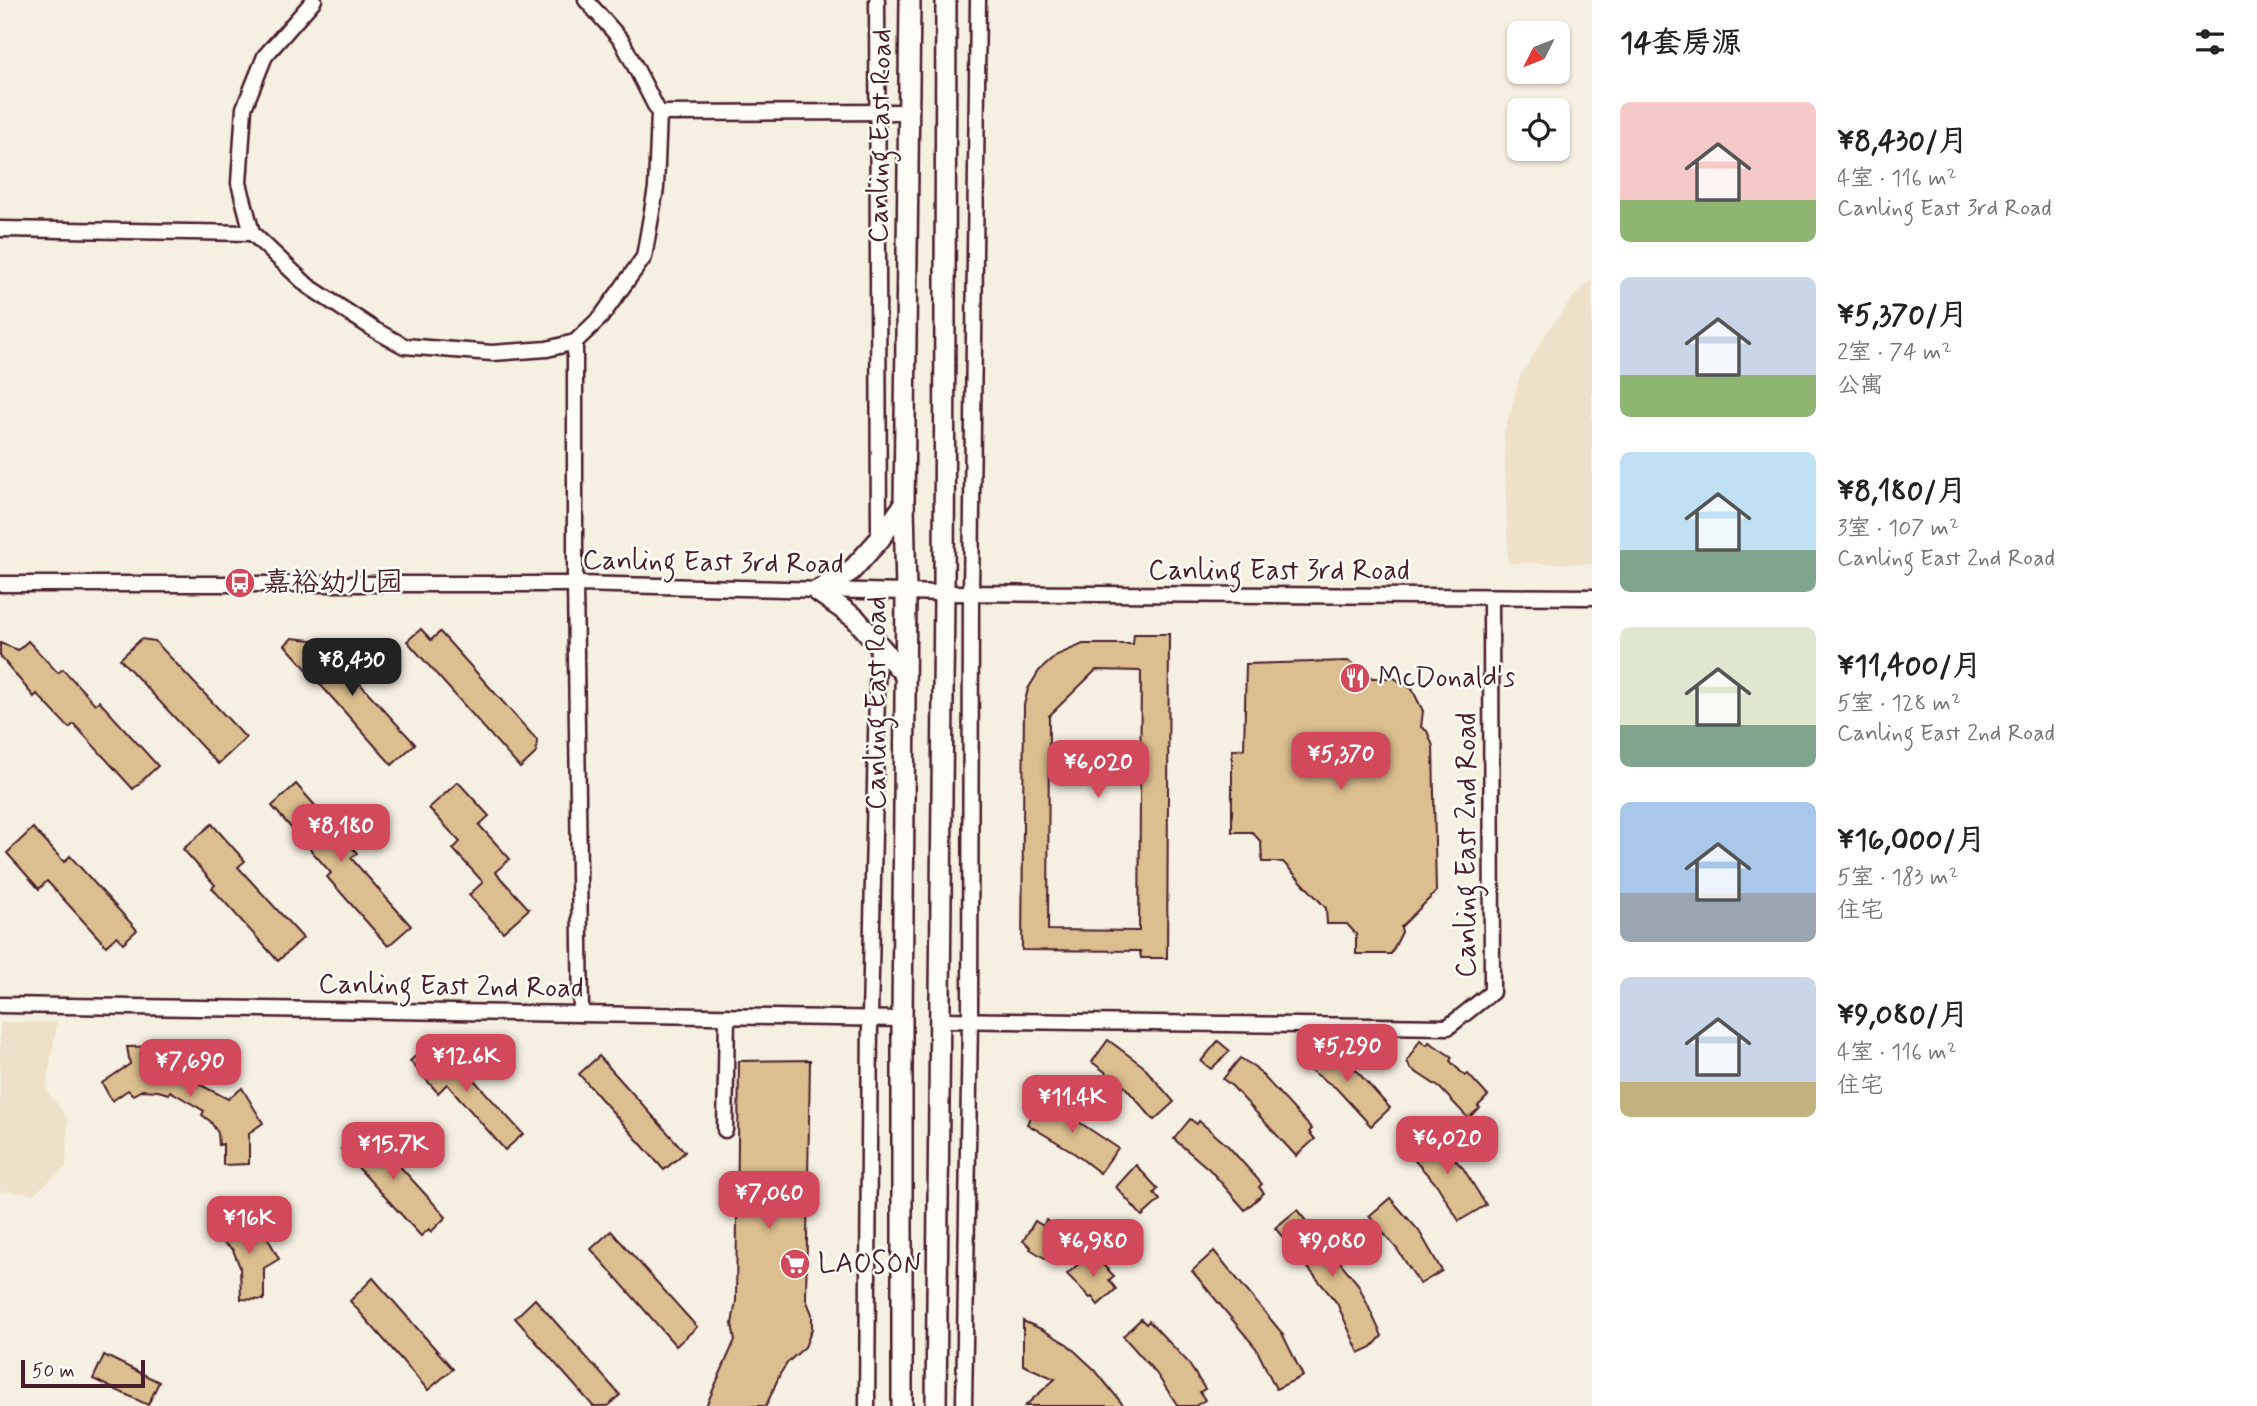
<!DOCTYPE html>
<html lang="zh">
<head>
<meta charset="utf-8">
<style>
	body { margin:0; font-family:Mynerve,"LXGW WenKai TC",sans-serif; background:#f2f2f2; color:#222; height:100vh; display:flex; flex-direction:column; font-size:26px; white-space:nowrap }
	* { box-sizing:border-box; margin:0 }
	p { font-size:23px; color:#767676 }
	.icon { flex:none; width:38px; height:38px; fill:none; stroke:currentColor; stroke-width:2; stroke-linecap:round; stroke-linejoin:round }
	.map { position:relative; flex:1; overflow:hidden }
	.details { display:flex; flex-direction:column; background:#fff; width:665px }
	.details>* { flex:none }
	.needle { width:46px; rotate:228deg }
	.buttons { position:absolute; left:1507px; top:21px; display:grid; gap:14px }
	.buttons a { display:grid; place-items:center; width:63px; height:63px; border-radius:10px; background:#fff; box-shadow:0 2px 5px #0004; font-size:35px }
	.scale { position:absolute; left:21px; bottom:18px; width:124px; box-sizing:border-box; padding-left:7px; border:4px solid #4a1f2b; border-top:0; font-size:19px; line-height:24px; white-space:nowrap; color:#4a1f2b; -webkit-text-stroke:5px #fdfcf7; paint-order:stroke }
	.price { position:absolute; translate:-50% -60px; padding:0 16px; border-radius:14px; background:#d1495b; color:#fff; font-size:23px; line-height:46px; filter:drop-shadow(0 2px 4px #0008) }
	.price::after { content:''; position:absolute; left:50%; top:42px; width:21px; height:16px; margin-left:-10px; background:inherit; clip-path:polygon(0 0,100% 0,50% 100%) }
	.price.current { background:#222; color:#fff }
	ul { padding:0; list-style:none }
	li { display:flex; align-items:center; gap:21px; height:175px; padding:0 28px }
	li span { display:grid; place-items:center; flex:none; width:196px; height:140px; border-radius:10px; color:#555 }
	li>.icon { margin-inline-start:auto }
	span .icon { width:84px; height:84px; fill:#fffc; stroke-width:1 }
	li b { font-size:30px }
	h2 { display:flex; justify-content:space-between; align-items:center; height:84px; padding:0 28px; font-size:30px }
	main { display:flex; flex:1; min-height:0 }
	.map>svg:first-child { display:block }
	.built { fill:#eee1c9 }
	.building { fill:#dcbf90; stroke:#4a1f2b; stroke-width:2; fill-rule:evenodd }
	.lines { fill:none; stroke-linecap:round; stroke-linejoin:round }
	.street-casing { stroke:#4a1f2b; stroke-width:19 }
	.secondary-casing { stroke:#4a1f2b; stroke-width:24 }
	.street { stroke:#fdfcf7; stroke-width:14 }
	.secondary { stroke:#fdfcf7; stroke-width:19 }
	.labels { text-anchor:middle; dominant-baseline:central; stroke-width:5; stroke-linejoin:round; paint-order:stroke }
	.street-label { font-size:28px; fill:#4a1f2b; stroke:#fdfcf7 }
	.poi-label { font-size:28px; fill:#4a1f2b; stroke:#fdfcf7; text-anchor:start }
</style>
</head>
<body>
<main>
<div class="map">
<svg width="1592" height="1406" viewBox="0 0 1592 1406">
	<rect width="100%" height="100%" fill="#f6f0e2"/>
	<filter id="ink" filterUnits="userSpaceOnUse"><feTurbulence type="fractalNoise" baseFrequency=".0143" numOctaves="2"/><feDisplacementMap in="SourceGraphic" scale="14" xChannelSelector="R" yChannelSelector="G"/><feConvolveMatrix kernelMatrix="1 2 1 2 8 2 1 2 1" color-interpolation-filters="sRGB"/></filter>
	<g filter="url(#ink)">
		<g class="built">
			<path d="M 1592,279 L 1592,564 L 1508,563 L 1504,433 L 1520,377 L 1549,329 L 1575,295 Z"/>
			<path d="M 0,1022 L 57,1022 L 46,1089 L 68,1119 L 66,1167 L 34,1194 L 0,1191 Z"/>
		</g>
		<g class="building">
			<path d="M 421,629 L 431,640 L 440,632 L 537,740 L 536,753 L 520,768 L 407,641 Z"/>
			<path d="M 1134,634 L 1169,634 L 1167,958 L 1141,958 L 1140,951 L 1022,950 L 1024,705 L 1028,689 L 1039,671 L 1057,655 L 1083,644 L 1133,644 ZM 1096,670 L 1141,671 L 1139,931 L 1048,930 L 1049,716 Z"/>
			<path d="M 292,638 L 321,641 L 415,744 L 392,765 L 285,645 Z"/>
			<path d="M 141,639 L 155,641 L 246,738 L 218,764 L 120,659 Z"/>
			<path d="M 28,641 L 58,673 L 63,669 L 95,704 L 99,701 L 158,766 L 133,789 L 74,724 L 69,728 L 37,694 L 34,697 L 0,656 L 0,643 L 18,650 Z"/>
			<path d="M 1348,661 L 1364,670 L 1372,678 L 1394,678 L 1412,689 L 1423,711 L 1421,727 L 1427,731 L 1433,746 L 1436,892 L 1401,927 L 1402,932 L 1391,954 L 1356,954 L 1356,934 L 1347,924 L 1327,924 L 1326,908 L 1283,862 L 1262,862 L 1261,842 L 1252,832 L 1232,832 L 1232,750 L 1244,749 L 1246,664 Z"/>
			<path d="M 458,782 L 489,816 L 479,825 L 510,859 L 495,872 L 529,909 L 503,932 L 469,895 L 483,882 L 453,849 L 460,842 L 429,808 Z"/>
			<path d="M 296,784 L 357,853 L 351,858 L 411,926 L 388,946 L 327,877 L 331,873 L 272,806 Z"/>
			<path d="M 212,824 L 245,861 L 238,867 L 303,938 L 278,961 L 212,888 L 215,885 L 183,849 Z"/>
			<path d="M 33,828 L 64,862 L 70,856 L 137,930 L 123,943 L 117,936 L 106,946 L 47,881 L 39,889 L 7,853 Z"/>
			<path d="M 1108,1040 L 1143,1066 L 1174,1102 L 1154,1120 L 1125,1087 L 1092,1062 Z"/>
			<path d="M 1420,1040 L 1427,1045 L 1429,1042 L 1452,1057 L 1450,1061 L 1465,1076 L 1468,1074 L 1488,1096 L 1478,1106 L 1480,1108 L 1468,1118 L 1440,1088 L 1410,1068 L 1407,1061 Z"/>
			<path d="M 1218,1041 L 1230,1051 L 1211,1069 L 1201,1061 Z"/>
			<path d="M 431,1042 L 460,1074 L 465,1070 L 523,1134 L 505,1150 L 447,1084 L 438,1093 L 410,1061 Z"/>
			<path d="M 1319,1044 L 1354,1068 L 1390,1108 L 1371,1126 L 1336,1088 L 1303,1065 L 1311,1052 L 1314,1053 Z"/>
			<path d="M 169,1046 L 169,1066 L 191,1080 L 228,1099 L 242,1088 L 263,1123 L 249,1133 L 249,1164 L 223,1165 L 223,1144 L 219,1145 L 218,1133 L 210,1121 L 202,1115 L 204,1111 L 170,1091 L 169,1094 L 158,1091 L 142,1090 L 133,1095 L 128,1090 L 112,1101 L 102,1083 L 130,1064 L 127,1047 Z"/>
			<path d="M 599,1056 L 685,1152 L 664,1170 L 579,1074 Z"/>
			<path d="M 1240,1058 L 1255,1067 L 1312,1129 L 1309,1132 L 1315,1139 L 1296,1156 L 1232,1086 L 1223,1079 Z"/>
			<path d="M 810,1060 L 806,1299 L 812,1314 L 812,1329 L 805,1347 L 788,1362 L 780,1374 L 766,1406 L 706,1406 L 735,1340 L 732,1324 L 736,1301 L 739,1061 Z"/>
			<path d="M 1043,1101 L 1070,1116 L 1118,1148 L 1100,1173 L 1070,1150 L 1027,1124 L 1036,1103 L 1041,1105 Z"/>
			<path d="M 1190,1119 L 1197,1124 L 1199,1121 L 1228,1146 L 1262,1184 L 1259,1187 L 1264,1193 L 1245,1210 L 1210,1170 L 1174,1139 Z"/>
			<path d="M 364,1127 L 446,1217 L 431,1232 L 429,1229 L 421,1236 L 341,1149 Z"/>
			<path d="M 1429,1132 L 1463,1168 L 1486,1205 L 1459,1221 L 1437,1185 L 1407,1152 Z"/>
			<path d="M 1136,1165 L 1158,1189 L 1154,1193 L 1160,1200 L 1142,1216 L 1116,1187 Z"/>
			<path d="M 1390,1198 L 1419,1231 L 1442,1271 L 1420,1284 L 1397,1249 L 1369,1216 Z"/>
			<path d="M 1297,1210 L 1358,1284 L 1382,1336 L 1372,1347 L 1359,1353 L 1337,1303 L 1275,1228 Z"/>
			<path d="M 225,1218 L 244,1232 L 259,1222 L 279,1259 L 264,1268 L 264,1300 L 241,1299 L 240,1267 L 233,1250 L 213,1235 Z"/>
			<path d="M 1046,1220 L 1074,1239 L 1056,1265 L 1030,1249 L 1031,1247 L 1023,1241 L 1035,1221 L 1043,1226 Z"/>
			<path d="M 611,1231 L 697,1327 L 676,1346 L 591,1249 Z"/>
			<path d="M 1214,1251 L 1282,1333 L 1303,1376 L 1276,1389 L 1256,1348 L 1192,1271 Z"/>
			<path d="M 1091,1253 L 1114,1276 L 1109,1280 L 1116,1289 L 1098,1305 L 1092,1297 L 1090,1298 L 1067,1274 Z"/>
			<path d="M 373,1278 L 453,1369 L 428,1390 L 350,1301 Z"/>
			<path d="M 535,1299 L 620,1395 L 608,1406 L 593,1406 L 515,1318 Z"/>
			<path d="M 1141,1319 L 1146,1324 L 1149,1321 L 1187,1361 L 1205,1389 L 1200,1392 L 1205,1400 L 1195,1406 L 1178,1406 L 1156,1373 L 1123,1336 Z"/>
			<path d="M 1023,1321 L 1041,1329 L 1067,1344 L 1095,1370 L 1124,1406 L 1025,1406 L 1055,1379 L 1023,1365 Z"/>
			<path d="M 104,1355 L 159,1382 L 148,1405 L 93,1379 Z"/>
		</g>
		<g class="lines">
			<g class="street-casing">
				<g id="street">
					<path d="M 314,0 L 265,56 L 244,108 L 239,183 L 252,233 L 308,286 L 375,330 L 404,346 L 492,353 L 547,349 L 575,342 L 601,317 L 644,257 L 656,188 L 659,113 L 622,41 L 586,0"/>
					<path d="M 877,0 L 879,540"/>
					<path d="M 659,113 L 910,112"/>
					<path d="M 0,229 L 252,233"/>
					<path d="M 575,342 L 575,584 L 581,1014"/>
					<path d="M 0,584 L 575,584 L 944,593 L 1592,597"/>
					<path d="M 0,1005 L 902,1019"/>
					<path d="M 940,1020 L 1448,1027 L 1492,992 L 1491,597"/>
					<path d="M 725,1130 L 727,1016"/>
					<path d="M 867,1406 L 870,1018 L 878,644"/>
					<path d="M 964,1406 L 970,1020 L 971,593 L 978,0"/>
				</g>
			</g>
			<g class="secondary-casing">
				<g id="secondary">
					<path d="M 904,505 L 879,540 L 851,571 L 817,591 L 855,618 L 905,675"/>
					<path d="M 902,1406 L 902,1019 L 906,592 L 904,505 L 910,0"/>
					<path d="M 936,1406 L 944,593 L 946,0"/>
				</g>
			</g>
			<use href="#street" class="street"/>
			<use href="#secondary" class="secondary"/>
		</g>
	</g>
	<defs>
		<g id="bus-disc" transform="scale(1.575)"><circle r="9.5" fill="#d1495b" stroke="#fdfcf7"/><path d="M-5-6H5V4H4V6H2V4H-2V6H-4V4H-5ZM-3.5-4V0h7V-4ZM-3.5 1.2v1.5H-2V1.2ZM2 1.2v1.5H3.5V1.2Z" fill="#fff"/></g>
		<g id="restaurant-disc" transform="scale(1.575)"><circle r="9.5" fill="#d1495b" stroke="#fdfcf7"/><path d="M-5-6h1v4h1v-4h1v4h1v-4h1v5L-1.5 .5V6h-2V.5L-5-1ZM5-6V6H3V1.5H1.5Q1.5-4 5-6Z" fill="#fff"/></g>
		<g id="supermarket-disc" transform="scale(1.575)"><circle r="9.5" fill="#d1495b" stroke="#fdfcf7"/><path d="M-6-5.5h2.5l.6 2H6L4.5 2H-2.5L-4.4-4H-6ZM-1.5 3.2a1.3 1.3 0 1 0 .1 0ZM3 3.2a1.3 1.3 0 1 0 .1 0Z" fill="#fff"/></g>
	</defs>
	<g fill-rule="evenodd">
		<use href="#bus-disc" x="240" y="583"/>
		<use href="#restaurant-disc" x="1355" y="678"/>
		<use href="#supermarket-disc" x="795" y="1264"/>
	</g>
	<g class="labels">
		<g class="street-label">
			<text transform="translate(881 136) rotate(-89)">Canling East Road</text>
			<text transform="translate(713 563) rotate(1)">Canling East 3rd Road</text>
			<text x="1279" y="571">Canling East 3rd Road</text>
			<text transform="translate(877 703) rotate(-90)">Canling East Road</text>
			<text transform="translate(1467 845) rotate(-90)">Canling East 2nd Road</text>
			<text transform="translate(451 987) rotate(1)">Canling East 2nd Road</text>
		</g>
		<g class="poi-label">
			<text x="263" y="583">嘉裕幼儿园</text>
			<text x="1378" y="678">McDonald's</text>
			<text x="818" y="1264">LAOSON</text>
		</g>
	</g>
</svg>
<div class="buttons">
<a><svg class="needle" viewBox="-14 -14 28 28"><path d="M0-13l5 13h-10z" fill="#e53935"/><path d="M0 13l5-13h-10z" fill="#767676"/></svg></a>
<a><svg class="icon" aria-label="locate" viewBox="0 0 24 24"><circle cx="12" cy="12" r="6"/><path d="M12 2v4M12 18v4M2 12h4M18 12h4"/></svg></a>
</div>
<div class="scale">50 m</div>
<b class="price current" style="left:352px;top:698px">¥8,430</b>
<b class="price" style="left:1341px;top:792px">¥5,370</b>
<b class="price" style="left:1098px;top:800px">¥6,020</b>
<b class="price" style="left:341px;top:864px">¥8,180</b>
<b class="price" style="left:1347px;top:1084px">¥5,290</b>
<b class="price" style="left:466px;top:1094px">¥12.6K</b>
<b class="price" style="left:190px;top:1099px">¥7,690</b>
<b class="price" style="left:1072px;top:1135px">¥11.4K</b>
<b class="price" style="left:1447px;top:1176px">¥6,020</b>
<b class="price" style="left:393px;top:1182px">¥15.7K</b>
<b class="price" style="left:769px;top:1231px">¥7,060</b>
<b class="price" style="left:249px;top:1256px">¥16K</b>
<b class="price" style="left:1093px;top:1279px">¥6,980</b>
<b class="price" style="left:1332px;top:1279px">¥9,080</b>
</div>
<section class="details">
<h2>14套房源<svg class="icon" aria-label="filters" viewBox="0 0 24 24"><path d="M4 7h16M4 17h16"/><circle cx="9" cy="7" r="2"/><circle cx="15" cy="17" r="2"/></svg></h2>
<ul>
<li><span style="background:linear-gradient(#f6c9c9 70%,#8fb573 0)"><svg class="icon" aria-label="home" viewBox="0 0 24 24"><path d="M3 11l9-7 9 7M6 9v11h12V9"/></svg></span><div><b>¥8,430/月</b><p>4室 · 116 m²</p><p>Canling East 3rd Road</p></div></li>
<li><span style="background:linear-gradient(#c9d6e8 70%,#8fb573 0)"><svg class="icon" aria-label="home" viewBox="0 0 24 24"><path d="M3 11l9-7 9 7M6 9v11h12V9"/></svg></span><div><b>¥5,370/月</b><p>2室 · 74 m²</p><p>公寓</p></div></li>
<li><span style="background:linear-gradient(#bfe0f5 70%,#7fa58c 0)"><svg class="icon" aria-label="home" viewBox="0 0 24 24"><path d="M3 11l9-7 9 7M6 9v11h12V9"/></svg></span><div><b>¥8,180/月</b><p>3室 · 107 m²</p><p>Canling East 2nd Road</p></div></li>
<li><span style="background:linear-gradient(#dfe7d0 70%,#7fa58c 0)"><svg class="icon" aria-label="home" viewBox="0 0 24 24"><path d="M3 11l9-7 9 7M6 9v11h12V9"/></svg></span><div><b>¥11,400/月</b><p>5室 · 128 m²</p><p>Canling East 2nd Road</p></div></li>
<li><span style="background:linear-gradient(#a9c7e8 65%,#9aa5b1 0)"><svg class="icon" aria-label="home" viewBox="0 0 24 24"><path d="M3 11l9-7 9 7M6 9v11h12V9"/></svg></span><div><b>¥16,000/月</b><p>5室 · 183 m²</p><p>住宅</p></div></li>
<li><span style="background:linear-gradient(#c9d6e8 75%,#c2b280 0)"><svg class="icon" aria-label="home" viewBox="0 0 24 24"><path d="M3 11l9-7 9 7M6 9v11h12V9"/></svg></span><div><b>¥9,080/月</b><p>4室 · 116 m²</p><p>住宅</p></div></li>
</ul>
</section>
</main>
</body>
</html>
